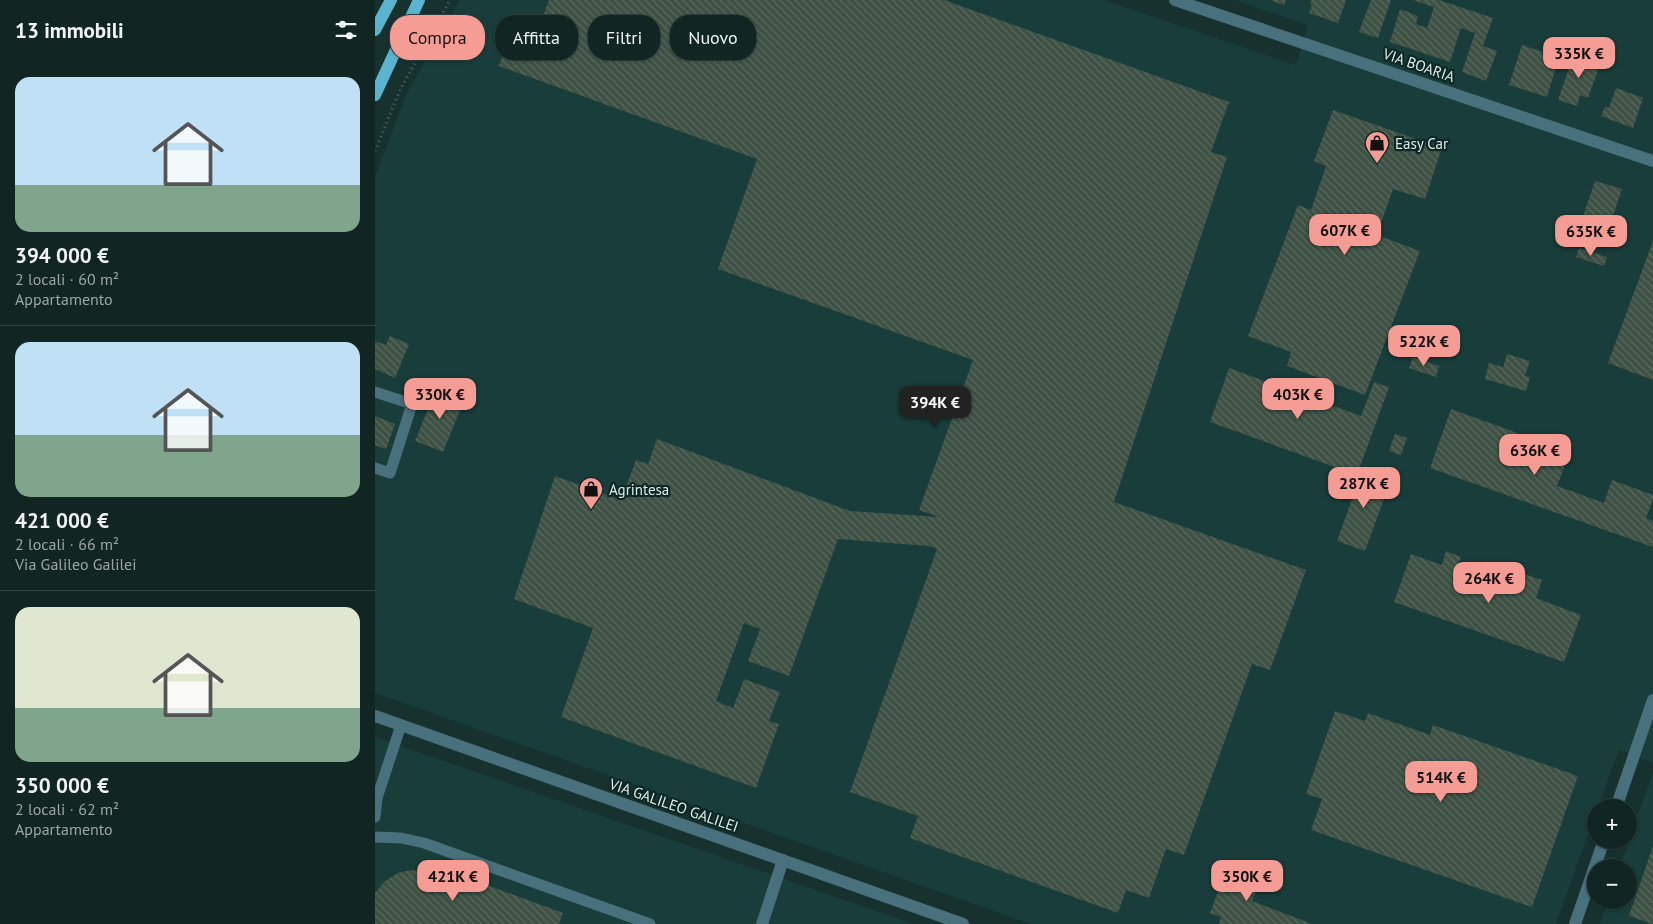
<!DOCTYPE html>
<html lang="it">
<head>
<meta charset="utf-8">
<style>
	body { margin:0; font-family:"PT Sans",sans-serif; background:#1a2d2b; color:#f1f3f6; height:100vh; display:flex; flex-direction:column; font-size:19px; white-space:nowrap }
	* { box-sizing:border-box; margin:0 }
	p { font-size:16px; color:#9ca5a6 }
	.icon { flex:none; width:28px; height:28px; fill:none; stroke:currentColor; stroke-width:2; stroke-linecap:round; stroke-linejoin:round }
	.map { position:relative; flex:1; overflow:hidden }
	.drawer { display:flex; flex-direction:column; background:#112523; width:375px }
	.drawer>* { flex:none }
	.top-card { position:absolute; left:15px; top:15px; width:475px; height:45px; display:flex; gap:10px }
	.tools { position:absolute; left:1212px; top:799px; display:grid; gap:10px }
	.tools a { display:grid; place-items:center; width:50px; height:50px; border-radius:50%; background:#112523; box-shadow:0 1px 4px #0004,0 0 0 1px #304241; font-size:25px }
	.price { position:absolute; translate:-50% -42px; padding:0 11px; border-radius:10px; background:#f59c95; color:#111; font-size:16px; line-height:32px; filter:drop-shadow(0 1px 2px #0008) }
	.price::after { content:''; position:absolute; left:50%; top:30px; width:15px; height:11px; margin-left:-8px; background:inherit; clip-path:polygon(0 0,100% 0,50% 100%) }
	.price.on { background:#222; color:#fff }
	ul { padding:0; list-style:none }
	li { display:grid; align-content:center; gap:10px; height:265px; padding:0 15px }
	li+li { border-top:1px solid #304241 }
	li span { display:grid; place-items:center; height:155px; border-radius:15px; color:#555 }
	li>.icon { margin-inline-start:auto }
	span .icon { width:90px; height:90px; fill:#fffc; stroke-width:1 }
	li b { font-size:21px }
	h2 { display:flex; justify-content:space-between; align-items:center; height:60px; padding:0 15px; font-size:21px }
	.tag { padding:0 18px; border-radius:20px; background:#112523; box-shadow:0 1px 4px #0004,0 0 0 1px #304241; font-size:18px; line-height:45px }
	.tag.on { background:#f59c95; color:#111 }
	main { display:flex; flex:1; min-height:0 }
	.map>svg:first-child { display:block }
	.built { fill:#183d3a }
	.building { fill:url(#building-back-hatch) }
	.lines { fill:none; stroke-linecap:round; stroke-linejoin:round }
	.path { stroke:#536967; stroke-width:3; stroke-dasharray:1 4; stroke-linecap:butt }
	.service { stroke:#48707d; stroke-width:11 }
	.minor { stroke:#48707d; stroke-width:12 }
	.primary { stroke:#5bb4cf; stroke-width:12 }
	.labels { text-anchor:middle; dominant-baseline:central; stroke-width:4.5; stroke-linejoin:round; paint-order:stroke }
	.street-label { font-size:15px; fill:#ddecea; stroke:#0d2725 }
	.poi-label { font-size:15px; fill:#ddecea; stroke:#0d2725; text-anchor:start }
</style>
</head>
<body>
<main>
<section class="drawer">
<h2>13 immobili<svg class="icon" aria-label="filters" viewBox="0 0 24 24"><path d="M4 7h16M4 17h16"/><circle cx="9" cy="7" r="2"/><circle cx="15" cy="17" r="2"/></svg></h2>
<ul>
<li><span style="background:linear-gradient(#bfe0f5 70%,#7fa58c 0)"><svg class="icon" aria-label="home" viewBox="0 0 24 24"><path d="M3 11l9-7 9 7M6 9v11h12V9"/></svg></span><div><b>394 000 €</b><p>2 locali · 60 m²</p><p>Appartamento</p></div></li>
<li><span style="background:linear-gradient(#bfe0f5 60%,#7fa58c 0)"><svg class="icon" aria-label="home" viewBox="0 0 24 24"><path d="M3 11l9-7 9 7M6 9v11h12V9"/></svg></span><div><b>421 000 €</b><p>2 locali · 66 m²</p><p>Via Galileo Galilei</p></div></li>
<li><span style="background:linear-gradient(#dfe7d0 65%,#7fa58c 0)"><svg class="icon" aria-label="home" viewBox="0 0 24 24"><path d="M3 11l9-7 9 7M6 9v11h12V9"/></svg></span><div><b>350 000 €</b><p>2 locali · 62 m²</p><p>Appartamento</p></div></li>
</ul>
</section>
<div class="map">
<svg width="1278" height="924" viewBox="0 0 1278 924">
	<defs>
		<pattern id="building-back-hatch" width="6" height="6" patternUnits="userSpaceOnUse" patternTransform="scale(1.25)"><rect width="6" height="6" fill="#3e5144"/><path d="M-1 5l2 2M0 0l6 6M5-1l2 2" fill="none" stroke="#596a5f"/></pattern>
	</defs>
	<rect width="100%" height="100%" fill="#17312f"/>
	<g class="built">
		<path d="M 85,0 L 728,0 L 921,65 L 933,25 L 860,0 L 1278,0 L 1278,763 L 1244,750 L 1223,807 L 1221,808 L 1221,812 L 1181,924 L 656,924 L 0,693 L 0,177 L 31,95 Z"/>
		<path d="M 0,737 L 395,874 L 538,924 L 0,924 Z"/>
		<path d="M 1278,772 L 1278,924 L 1225,924 L 1233,900 L 1254,900 L 1254,868 L 1245,867 Z"/>
	</g>
	<g class="building">
		<path d="M 174,0 L 569,0 L 854,102 L 836,152 L 852,157 L 739,502 L 931,570 L 895,670 L 877,664 L 809,855 L 791,849 L 774,898 L 751,890 L 743,913 L 535,838 L 543,816 L 475,792 L 562,549 L 554,546 L 463,539 L 414,676 L 373,661 L 385,629 L 369,623 L 341,701 L 358,708 L 369,679 L 405,692 L 394,721 L 404,724 L 381,788 L 186,717 L 218,628 L 139,599 L 180,476 L 246,500 L 261,460 L 273,464 L 282,439 L 475,511 L 564,517 L 544,510 L 598,360 L 343,269 L 382,159 L 124,66 L 128,54 L 152,62 Z"/>
		<path d="M 895,0 L 911,0 L 909,5 Z"/>
		<path d="M 936,0 L 971,0 L 963,23 L 934,13 L 937,5 L 935,4 Z"/>
		<path d="M 996,0 L 1016,0 L 1003,38 L 984,32 Z"/>
		<path d="M 1038,0 L 1064,0 L 1118,18 L 1108,46 L 1122,51 L 1111,81 L 1087,72 L 1100,33 L 1086,28 L 1075,62 L 1015,42 L 1025,9 L 1043,16 L 1041,24 L 1052,28 L 1059,7 Z"/>
		<path d="M 1147,45 L 1184,57 L 1172,97 L 1134,85 Z"/>
		<path d="M 1199,53 L 1226,62 L 1213,98 L 1205,95 L 1202,106 L 1183,100 Z"/>
		<path d="M 1241,88 L 1268,98 L 1258,128 L 1226,116 L 1230,107 L 1234,108 Z"/>
		<path d="M 958,110 L 1067,148 L 1050,199 L 1018,189 L 1002,235 L 1045,251 L 990,395 L 912,366 L 916,352 L 873,336 L 923,205 L 936,210 L 951,166 L 939,161 Z"/>
		<path d="M 1220,181 L 1247,189 L 1235,225 L 1242,228 L 1240,235 L 1247,237 L 1243,248 L 1202,234 Z"/>
		<path d="M 1278,241 L 1278,380 L 1233,363 Z"/>
		<path d="M 1204,248 L 1232,257 L 1229,266 L 1201,257 Z"/>
		<path d="M 15,336 L 34,344 L 20,378 L 0,369 L 0,341 L 11,345 Z"/>
		<path d="M 1132,354 L 1155,361 L 1150,376 L 1155,377 L 1151,391 L 1110,379 L 1114,363 L 1128,367 Z"/>
		<path d="M 1038,357 L 1064,366 L 1061,377 L 1034,368 Z"/>
		<path d="M 854,368 L 986,416 L 999,382 L 1014,387 L 982,475 L 835,422 Z"/>
		<path d="M 62,387 L 90,398 L 68,452 L 40,441 Z"/>
		<path d="M 1076,409 L 1195,452 L 1182,486 L 1229,503 L 1237,480 L 1278,495 L 1278,499 L 1271,518 L 1278,521 L 1278,547 L 1055,468 Z"/>
		<path d="M 0,416 L 20,424 L 11,449 L 0,445 Z"/>
		<path d="M 1020,434 L 1032,438 L 1026,455 L 1014,451 Z"/>
		<path d="M 989,466 L 1017,477 L 990,551 L 962,541 Z"/>
		<path d="M 1071,551 L 1086,557 L 1080,571 L 1105,580 L 1111,561 L 1167,580 L 1161,598 L 1206,615 L 1189,662 L 1019,602 L 1036,554 L 1067,565 Z"/>
		<path d="M 960,711 L 990,721 L 993,713 L 1055,735 L 1058,725 L 1203,776 L 1157,907 L 936,830 L 947,799 L 931,794 Z"/>
		<path d="M 1278,846 L 1278,924 L 1277,924 L 1254,916 Z"/>
		<path d="M 864,862 L 889,871 L 877,901 L 937,924 L 844,924 L 846,917 L 835,913 L 844,889 L 852,893 Z"/>
		<path d="M 60,866 L 188,913 L 184,924 L 0,924 L 0,893 L 10,881 L 23,873 L 36,870 L 57,873 Z"/>
	</g>
	<g class="lines">
		<path class="path" d="M 0,151 L 25,90 L 75,0"/>
		<g class="service">
			<path d="M 0,392 L 37,404 L 15,473 L 0,468"/>
			<path d="M 0,817 L 2,798 L 26,725"/>
			<path d="M 0,837 L 26,838 L 49,843 L 275,924"/>
		</g>
		<g class="minor">
			<path d="M 800,0 L 1278,161"/>
			<path d="M 0,716 L 588,924"/>
			<path d="M 1241,808 L 1278,700"/>
			<path d="M 387,924 L 408,860"/>
			<path d="M 1200,924 L 1229,840"/>
		</g>
		<g class="primary">
			<path d="M 0,30 L 16,0"/>
			<path d="M 0,95 L 44,0"/>
		</g>
	</g>
	<defs>
		<g id="shop-pin" transform="scale(1.25)"><path d="M0 17L-7.5 6A9.5 9.5 0 1 1 7.5 6Z" fill="#f59c95" stroke="#0d2725"/><path d="M-5-2.5h2.3a2.7 3.5 0 0 1 5.4 0H5L5.5 6h-11ZM-1.5-2.5h3a1.5 2.3 0 0 0-3 0Z" fill="#111"/></g>
	</defs>
	<g fill-rule="evenodd">
		<use href="#shop-pin" x="1002" y="143"/>
		<use href="#shop-pin" x="216" y="489"/>
	</g>
	<g class="labels">
		<g class="street-label">
			<text transform="translate(1044 65) rotate(19)">VIA BOARIA</text>
			<text transform="translate(299 805) rotate(19)">VIA GALILEO GALILEI</text>
		</g>
		<g class="poi-label">
			<text x="1020" y="143">Easy Car</text>
			<text x="234" y="489">Agrintesa</text>
		</g>
	</g>
</svg>
<div class="tools">
<a>+</a>
<a>−</a>
</div>
<b class="price" style="left:1204px;top:79px">335K €</b>
<b class="price" style="left:970px;top:256px">607K €</b>
<b class="price" style="left:1216px;top:257px">635K €</b>
<b class="price" style="left:1049px;top:367px">522K €</b>
<b class="price" style="left:65px;top:420px">330K €</b>
<b class="price" style="left:923px;top:420px">403K €</b>
<b class="price on" style="left:560px;top:428px">394K €</b>
<b class="price" style="left:1160px;top:476px">636K €</b>
<b class="price" style="left:989px;top:509px">287K €</b>
<b class="price" style="left:1114px;top:604px">264K €</b>
<b class="price" style="left:1066px;top:803px">514K €</b>
<b class="price" style="left:78px;top:902px">421K €</b>
<b class="price" style="left:872px;top:902px">350K €</b>
<div class="top-card">
<a class="tag on">Compra</a>
<a class="tag">Affitta</a>
<a class="tag">Filtri</a>
<a class="tag">Nuovo</a>
</div>
</div>
</main>
</body>
</html>
